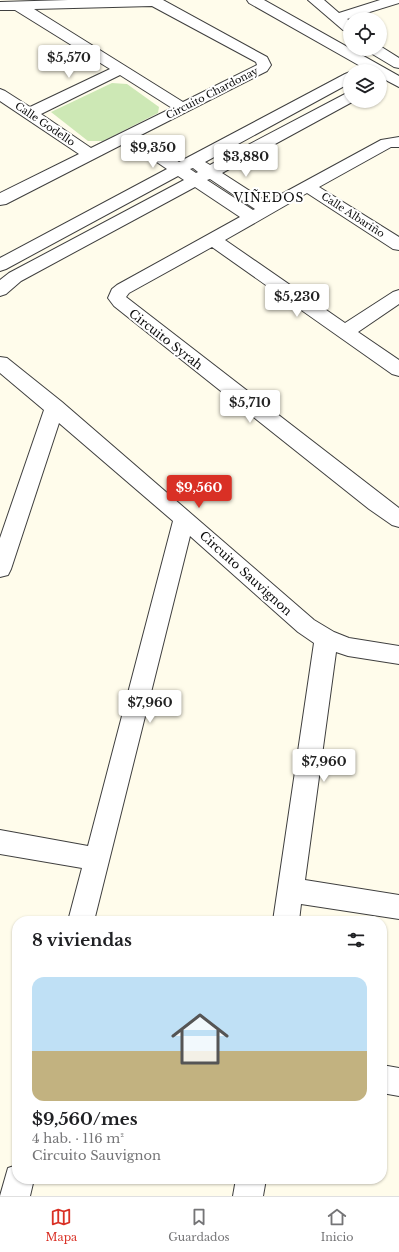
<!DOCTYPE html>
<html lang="es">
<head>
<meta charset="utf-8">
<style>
	body { margin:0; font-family:"Libre Baskerville",serif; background:#f6f6f6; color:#202124; height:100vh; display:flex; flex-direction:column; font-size:15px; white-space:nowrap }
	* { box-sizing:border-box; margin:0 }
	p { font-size:13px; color:#757577 }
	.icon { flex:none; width:22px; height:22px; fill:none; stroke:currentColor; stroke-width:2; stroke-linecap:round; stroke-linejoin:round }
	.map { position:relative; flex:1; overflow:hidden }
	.sheet { position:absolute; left:12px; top:916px; width:375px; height:268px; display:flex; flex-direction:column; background:#fff; border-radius:16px; box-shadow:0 1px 3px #0004 }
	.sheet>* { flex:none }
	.buttons { position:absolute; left:343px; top:12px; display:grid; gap:8px }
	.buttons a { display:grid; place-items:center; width:44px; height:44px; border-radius:50%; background:#fff; box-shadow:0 1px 3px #0004; font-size:20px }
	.price { position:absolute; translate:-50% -34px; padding:0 9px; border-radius:4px; background:#fff; color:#222; font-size:13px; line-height:26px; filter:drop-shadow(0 1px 2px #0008) }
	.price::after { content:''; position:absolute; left:50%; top:24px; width:12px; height:9px; margin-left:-6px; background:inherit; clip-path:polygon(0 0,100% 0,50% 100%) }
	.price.current { background:#d93025; color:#fff }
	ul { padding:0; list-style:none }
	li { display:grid; align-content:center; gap:8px; height:212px; padding:0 20px }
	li+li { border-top:1px solid #e0e0e0 }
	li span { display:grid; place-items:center; height:124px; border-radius:12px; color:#555 }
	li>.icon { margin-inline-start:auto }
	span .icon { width:72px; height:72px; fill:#fffc; stroke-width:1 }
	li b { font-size:17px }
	h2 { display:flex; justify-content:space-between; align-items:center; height:48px; padding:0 20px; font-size:17px }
	.tab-bar { display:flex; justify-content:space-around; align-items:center; height:56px; border-top:1px solid #e0e0e0; background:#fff; font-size:11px; color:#757577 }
	.tab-bar a { display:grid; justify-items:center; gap:2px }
	.tab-bar .current { color:#d93025 }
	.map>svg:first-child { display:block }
	.green { fill:#cde8b5 }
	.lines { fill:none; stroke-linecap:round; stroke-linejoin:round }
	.street-casing { stroke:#3f3f3f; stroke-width:2 }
	.street { fill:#fff; fill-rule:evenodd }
	.labels { text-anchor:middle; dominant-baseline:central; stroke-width:4; stroke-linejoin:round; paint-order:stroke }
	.far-street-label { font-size:10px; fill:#0c0c0c; stroke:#fff }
	.far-quarter-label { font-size:12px; letter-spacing:1px; fill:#0c0c0c; stroke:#fff }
	.street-label { font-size:12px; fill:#0c0c0c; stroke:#fff }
</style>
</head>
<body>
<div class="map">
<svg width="399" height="1196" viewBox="0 0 399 1196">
	<rect width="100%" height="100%" fill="#fffceb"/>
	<path class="green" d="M 112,83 L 127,84 L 159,107 L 158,113 L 103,141 L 88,141 L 51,112 Z"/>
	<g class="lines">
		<g class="street-casing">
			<g id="street">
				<path d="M 68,0 L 163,0 L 267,57 L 271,65 L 267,71 L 139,136 L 179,162 L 345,74 L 350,72 L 350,83 L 205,162 L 210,165 L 345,94 L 350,92 L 350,101 L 354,101 L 222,173 L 267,202 L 381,140 L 399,137 L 399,147 L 391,147 L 319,187 L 399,237 L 399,250 L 393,249 L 307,193 L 225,240 L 345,323 L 393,292 L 399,290 L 399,304 L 358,332 L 399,360 L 399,376 L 392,374 L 212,247 L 129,293 L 126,297 L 399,508 L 399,527 L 392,525 L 369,509 L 114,306 L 108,298 L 112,289 L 117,285 L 240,217 L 195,187 L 21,281 L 6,294 L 0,296 L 0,280 L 9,273 L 184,180 L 178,176 L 6,269 L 0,271 L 0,258 L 167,169 L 127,142 L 6,204 L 0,205 L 0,193 L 79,154 L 0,101 L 0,89 L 5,91 L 30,107 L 110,69 L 15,10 L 0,10 L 0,2 ZM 152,6 L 256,62 L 257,65 L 183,102 L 34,9 ZM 120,75 L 172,108 L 91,148 L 41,114 ZM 193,168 L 198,172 L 196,173 L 190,169 ZM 210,179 L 255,209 L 253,210 L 207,180 Z"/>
				<path d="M 247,0 L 264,0 L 399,76 L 399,87 L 380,77 L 380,71 L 369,71 L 249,3 Z"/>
				<path d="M 308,0 L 324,0 L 339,13 L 380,0 L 399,0 L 399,3 L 347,19 L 350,21 L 350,31 L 343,30 Z"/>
				<path d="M 380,46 L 399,58 L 399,68 L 394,67 L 369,52 L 367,49 L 380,49 Z"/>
				<path d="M 0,357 L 7,358 L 62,402 L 314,620 L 334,632 L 349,638 L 399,646 L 399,664 L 348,656 L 336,652 L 305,880 L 399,895 L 399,919 L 301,904 L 299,921 L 273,921 L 314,643 L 298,632 L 190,536 L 94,921 L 68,921 L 82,868 L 0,854 L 0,830 L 88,846 L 173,521 L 59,423 L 11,569 L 8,575 L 0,577 L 0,538 L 44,410 L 0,373 Z"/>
				<path d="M 382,1065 L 399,1068 L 399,1096 L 382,1093 Z"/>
				<path d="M 17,1165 L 17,1179 L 34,1179 L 30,1196 L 0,1196 L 8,1168 Z"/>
				<path d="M 236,1179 L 266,1179 L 263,1196 L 233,1196 Z"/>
			</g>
		</g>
		<use href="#street" class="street"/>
	</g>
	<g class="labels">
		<g class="far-street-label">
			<text transform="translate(212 93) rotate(-27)">Circuito Chardonay</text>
			<text transform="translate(45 124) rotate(34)">Calle Godello</text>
			<text transform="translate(353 215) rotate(33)">Calle Albariño</text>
		</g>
		<g class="far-quarter-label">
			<text x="269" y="197">VIÑEDOS</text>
		</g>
		<g class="street-label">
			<text transform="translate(166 339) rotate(38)">Circuito Syrah</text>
			<text transform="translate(246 573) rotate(42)">Circuito Sauvignon</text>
		</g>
	</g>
</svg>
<div class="buttons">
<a><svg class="icon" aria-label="locate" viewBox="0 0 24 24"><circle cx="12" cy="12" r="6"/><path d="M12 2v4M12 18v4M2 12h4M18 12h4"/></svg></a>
<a><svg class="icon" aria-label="layers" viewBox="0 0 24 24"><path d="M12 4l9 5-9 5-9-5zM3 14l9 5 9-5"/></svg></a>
</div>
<b class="price" style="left:69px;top:79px">$5,570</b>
<b class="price" style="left:153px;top:169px">$9,350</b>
<b class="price" style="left:246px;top:178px">$3,880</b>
<b class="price" style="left:297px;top:318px">$5,230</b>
<b class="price" style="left:250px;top:424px">$5,710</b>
<b class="price current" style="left:199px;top:509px">$9,560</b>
<b class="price" style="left:150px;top:724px">$7,960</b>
<b class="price" style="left:324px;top:783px">$7,960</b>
<section class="sheet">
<h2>8 viviendas<svg class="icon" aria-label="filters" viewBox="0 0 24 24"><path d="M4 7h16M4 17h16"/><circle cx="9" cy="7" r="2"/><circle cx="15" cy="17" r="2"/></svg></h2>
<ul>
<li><span style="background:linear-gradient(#bfe0f5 60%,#c2b280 0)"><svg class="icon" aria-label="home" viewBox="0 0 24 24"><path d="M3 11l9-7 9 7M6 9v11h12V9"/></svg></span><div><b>$9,560/mes</b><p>4 hab. · 116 m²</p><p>Circuito Sauvignon</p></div></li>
</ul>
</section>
</div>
<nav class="tab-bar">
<a class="current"><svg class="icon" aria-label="map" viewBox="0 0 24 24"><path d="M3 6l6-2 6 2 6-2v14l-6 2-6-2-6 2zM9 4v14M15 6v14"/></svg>Mapa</a>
<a><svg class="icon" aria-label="saved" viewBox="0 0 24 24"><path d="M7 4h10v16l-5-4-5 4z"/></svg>Guardados</a>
<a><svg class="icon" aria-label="home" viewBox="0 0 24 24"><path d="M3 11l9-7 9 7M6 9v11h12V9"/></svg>Inicio</a>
</nav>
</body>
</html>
